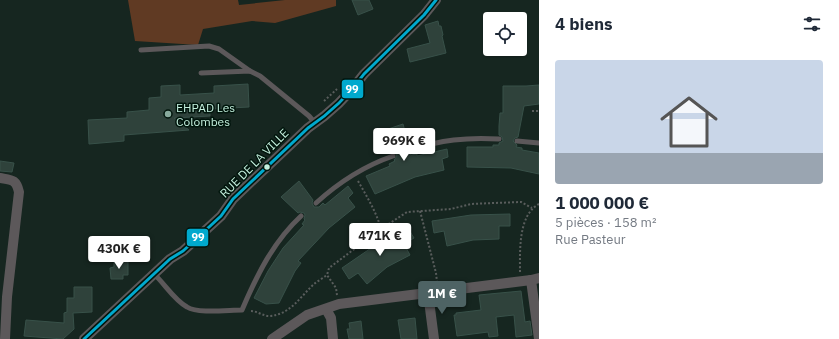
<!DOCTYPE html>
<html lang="fr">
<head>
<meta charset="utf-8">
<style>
	body { margin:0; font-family:"IBM Plex Sans",sans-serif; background:#f2f2f3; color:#1f2937; height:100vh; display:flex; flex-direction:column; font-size:15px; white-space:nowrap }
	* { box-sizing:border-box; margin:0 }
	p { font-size:13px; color:#747a83 }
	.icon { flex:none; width:22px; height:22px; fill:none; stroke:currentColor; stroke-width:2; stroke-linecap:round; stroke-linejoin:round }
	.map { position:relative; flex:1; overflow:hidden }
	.details { display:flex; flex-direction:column; background:#fff; width:300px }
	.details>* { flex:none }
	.buttons { position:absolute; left:483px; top:12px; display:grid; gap:8px }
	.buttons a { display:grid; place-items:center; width:44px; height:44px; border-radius:4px; background:#fff; box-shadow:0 1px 3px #0004; font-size:20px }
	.price { position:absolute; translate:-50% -34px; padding:0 9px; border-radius:4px; background:#fff; color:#222; font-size:13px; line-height:26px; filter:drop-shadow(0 1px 2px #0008) }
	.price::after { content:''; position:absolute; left:50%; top:24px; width:12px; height:9px; margin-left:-6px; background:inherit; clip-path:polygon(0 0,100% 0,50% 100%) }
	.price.on { background:#4e6364; color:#fff }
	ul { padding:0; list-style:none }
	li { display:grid; align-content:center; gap:8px; height:212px; padding:0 16px }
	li+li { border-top:1px solid #e0e1e3 }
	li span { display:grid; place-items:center; height:124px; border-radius:4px; color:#555 }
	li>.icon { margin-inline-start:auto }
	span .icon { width:72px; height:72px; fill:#fffc; stroke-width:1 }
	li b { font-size:17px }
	h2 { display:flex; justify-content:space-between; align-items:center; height:48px; padding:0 16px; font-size:17px }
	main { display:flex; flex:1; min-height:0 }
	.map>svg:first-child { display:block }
	.green { fill:#603a23 }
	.building { fill:#2f423b; stroke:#385149 }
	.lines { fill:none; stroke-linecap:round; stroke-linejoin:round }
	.path { stroke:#595d5c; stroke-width:2; stroke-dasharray:2 2; stroke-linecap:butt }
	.service { stroke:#5c585a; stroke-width:5 }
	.minor { stroke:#5c585a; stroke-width:10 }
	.bus-1-casing { stroke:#00150c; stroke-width:6 }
	.bus-1 { stroke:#00a9ce; stroke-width:3 }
	.poi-dot { fill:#87a99c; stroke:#00150c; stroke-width:1.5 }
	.bus-dot { fill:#c4f0de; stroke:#00150c; stroke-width:1.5 }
	.labels { text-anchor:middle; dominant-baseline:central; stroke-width:3; stroke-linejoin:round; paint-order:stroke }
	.poi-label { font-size:12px; fill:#c4f0de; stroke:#00150c; text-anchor:start }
	.street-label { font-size:12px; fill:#c4f0de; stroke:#00150c }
	.line-badge { stroke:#00150c; stroke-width:1.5 }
	.badge-label { font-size:11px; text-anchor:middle; font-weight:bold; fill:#fff }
</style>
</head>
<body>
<main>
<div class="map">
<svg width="539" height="339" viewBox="0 0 539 339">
	<rect width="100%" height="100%" fill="#162620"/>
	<path class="green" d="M 128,0 L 238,0 L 239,5 L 285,0 L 336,0 L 336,6 L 275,23 L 252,21 L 203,29 L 198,45 L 135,41 Z"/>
	<g class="building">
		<path d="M 352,0 L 369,0 L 373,9 L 358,15 Z"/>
		<path d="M 438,21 L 439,26 L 441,26 L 443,35 L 442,36 L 446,53 L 410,62 L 407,49 L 430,43 L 425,25 Z"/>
		<path d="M 248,84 L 249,107 L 210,109 L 210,116 L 174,118 L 189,130 L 124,135 L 124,141 L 89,144 L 88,120 L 127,118 L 127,112 L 149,110 L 149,98 L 161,97 L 161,86 L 180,85 L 180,95 L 214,93 L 214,86 Z"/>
		<path d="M 539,85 L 539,104 L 524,106 L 518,137 L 515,138 L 513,141 L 517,145 L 516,147 L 522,148 L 522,150 L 539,153 L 539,174 L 511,168 L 467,167 L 467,147 L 493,147 L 493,145 L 499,145 L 499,143 L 503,141 L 502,137 L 499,135 L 499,126 L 500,113 L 503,113 L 503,86 L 526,86 Z"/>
		<path d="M 403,124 L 409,146 L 406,151 L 411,155 L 417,154 L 417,156 L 447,149 L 448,157 L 442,159 L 444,170 L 415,177 L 375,194 L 366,176 L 390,166 L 389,164 L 395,161 L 394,160 L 397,156 L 395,153 L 391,153 L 382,131 Z"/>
		<path d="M 0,161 L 14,163 L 12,172 L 0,171 Z"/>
		<path d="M 299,181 L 313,200 L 312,203 L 314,207 L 319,207 L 323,203 L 325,205 L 348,186 L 353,193 L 348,198 L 355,207 L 329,228 L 298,261 L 301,263 L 295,271 L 279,303 L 266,304 L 254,298 L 268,271 L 283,248 L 304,225 L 302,224 L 305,220 L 304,219 L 305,215 L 304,213 L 300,212 L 298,213 L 281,197 Z"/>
		<path d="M 510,214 L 510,226 L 499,226 L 499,239 L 473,240 L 447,246 L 444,231 L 434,233 L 432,221 L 471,215 Z"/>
		<path d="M 408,228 L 414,238 L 404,244 L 410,255 L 387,267 L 367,284 L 358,273 L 349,279 L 342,268 L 374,246 Z"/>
		<path d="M 128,261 L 128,275 L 123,275 L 123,279 L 111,279 L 110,268 L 114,267 L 114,262 Z"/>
		<path d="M 74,287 L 92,287 L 92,312 L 73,313 L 74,329 L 63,339 L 24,336 L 26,320 L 64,323 L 64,313 L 67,312 L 67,298 L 74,298 Z"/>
		<path d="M 521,291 L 525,322 L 530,321 L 532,335 L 516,337 L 514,315 L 496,317 L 498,336 L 489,337 L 488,332 L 457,336 L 454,315 L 456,315 L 456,313 L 481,310 L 479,295 Z"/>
		<path d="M 415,318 L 417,339 L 401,339 L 398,320 Z"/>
		<path d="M 361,321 L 363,339 L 349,339 L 347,329 L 350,329 L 349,323 Z"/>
	</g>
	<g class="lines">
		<g class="path">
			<path d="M 324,101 L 337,89"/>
			<path d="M 532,111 L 539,111"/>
			<path d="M 358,181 C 367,197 376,211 381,229"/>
			<path d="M 420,211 L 436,273 L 437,282"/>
			<path d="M 520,272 C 520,251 518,215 539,204"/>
			<path d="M 337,295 L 336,288 L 327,275 L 329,268 L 381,229 L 407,212 L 451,209 L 471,204 L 494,203 L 521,202 L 532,208"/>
			<path d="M 251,311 C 257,311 263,316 269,316 C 290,315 300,297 314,284 C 318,281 323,278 327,275"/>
		</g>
		<g class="service">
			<path d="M 141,50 L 209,46 L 219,49 L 250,71"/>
			<path d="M 201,73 L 250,71 L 260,76 L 309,116 L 315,123"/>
			<path d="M 517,141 L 539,143"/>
			<path d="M 410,150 C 441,140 466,137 499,139"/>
			<path d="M 316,203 C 338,183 364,166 393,156"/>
			<path d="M 154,274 C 165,284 174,300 187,307 C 198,314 228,310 242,310 C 257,275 273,242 301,216"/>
		</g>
		<g class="minor">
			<path d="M 0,178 C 12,180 16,179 19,192 L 7,297 L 5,339"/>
			<path d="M 531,280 L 539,339"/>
			<path d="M 428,293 L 434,339"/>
			<path d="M 326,309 L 331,318 L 333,339"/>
			<path d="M 84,339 L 170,259 L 183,251 L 221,216 L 233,199 L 308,128 C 329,114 349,95 364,74 L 424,15 L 436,0"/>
			<path d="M 272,339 L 307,315 L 339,304 L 531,280 L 539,278"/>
		</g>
		<g class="bus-1-casing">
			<path id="bus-1" d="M 84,339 L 170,259 L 183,251 L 221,216 L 233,199 L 308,128 C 329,114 349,95 364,74 L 424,15 L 436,0"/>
		</g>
		<use href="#bus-1" class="bus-1"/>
	</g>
	<circle class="poi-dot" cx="168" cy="114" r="4"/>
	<circle class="bus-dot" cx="267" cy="167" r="3.5"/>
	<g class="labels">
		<g class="poi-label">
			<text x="176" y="107">EHPAD Les<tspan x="176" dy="14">Colombes</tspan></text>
		</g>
		<g class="street-label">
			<text transform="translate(254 163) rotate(-45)">RUE DE LA VILLE</text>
		</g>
	</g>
	<g class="line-badge">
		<rect x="341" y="79" width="23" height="20" rx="4" fill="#00a9ce"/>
		<rect x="186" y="228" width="23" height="19" rx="4" fill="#00a9ce"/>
	</g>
	<g class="badge-label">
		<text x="352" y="93">99</text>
		<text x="198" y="241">99</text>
	</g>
</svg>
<div class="buttons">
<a><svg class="icon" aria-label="locate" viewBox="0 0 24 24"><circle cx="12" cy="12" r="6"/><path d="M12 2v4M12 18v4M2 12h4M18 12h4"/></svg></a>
</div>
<b class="price" style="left:404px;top:162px">969K €</b>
<b class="price" style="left:380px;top:257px">471K €</b>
<b class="price" style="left:119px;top:270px">430K €</b>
<b class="price on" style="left:442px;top:315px">1M €</b>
</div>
<section class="details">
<h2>4 biens<svg class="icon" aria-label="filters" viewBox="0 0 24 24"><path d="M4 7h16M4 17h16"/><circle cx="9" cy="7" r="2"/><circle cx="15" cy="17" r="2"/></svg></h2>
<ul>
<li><span style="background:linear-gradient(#c9d6e8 75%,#9aa5b1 0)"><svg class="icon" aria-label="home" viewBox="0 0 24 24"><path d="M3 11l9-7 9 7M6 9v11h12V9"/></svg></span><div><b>1 000 000 €</b><p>5 pièces · 158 m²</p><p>Rue Pasteur</p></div></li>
</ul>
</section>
</main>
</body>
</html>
